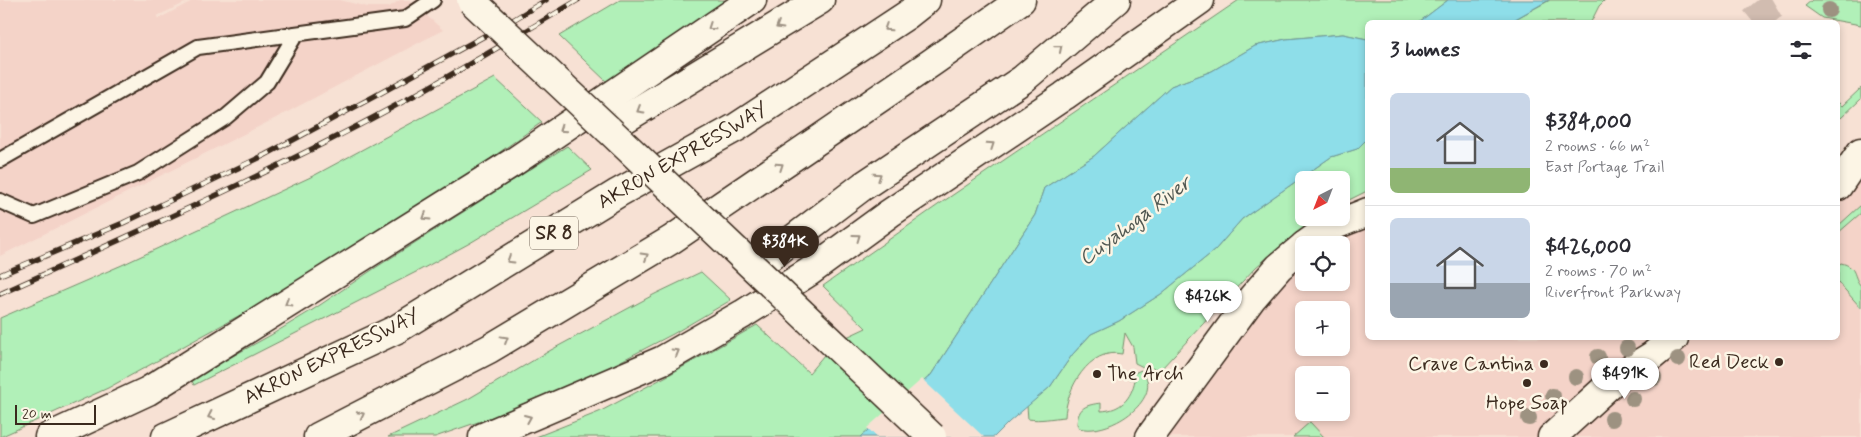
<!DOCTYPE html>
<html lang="en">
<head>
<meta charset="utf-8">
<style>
	body { margin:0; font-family:Mynerve,sans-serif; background:#f2f2f3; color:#2b2b33; height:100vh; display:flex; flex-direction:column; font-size:19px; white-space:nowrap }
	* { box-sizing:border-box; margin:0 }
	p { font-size:16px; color:#7c7c81 }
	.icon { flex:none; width:28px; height:28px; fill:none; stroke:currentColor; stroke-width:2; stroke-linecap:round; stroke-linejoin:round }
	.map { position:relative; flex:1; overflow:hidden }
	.details { position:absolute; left:1365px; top:20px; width:475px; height:320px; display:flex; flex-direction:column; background:#fff; border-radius:8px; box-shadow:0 2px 8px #0003 }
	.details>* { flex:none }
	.needle { width:32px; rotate:222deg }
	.buttons { position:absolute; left:1295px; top:171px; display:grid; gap:10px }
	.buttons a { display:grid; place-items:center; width:55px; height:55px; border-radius:8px; background:#fff; box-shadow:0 2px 8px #0003; font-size:25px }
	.scale { position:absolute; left:15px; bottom:12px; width:81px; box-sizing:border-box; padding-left:5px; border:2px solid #3b2a1e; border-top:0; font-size:14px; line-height:18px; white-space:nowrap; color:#3b2a1e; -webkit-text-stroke:4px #fcf5e5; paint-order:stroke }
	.price { position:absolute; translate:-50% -42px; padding:0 11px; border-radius:18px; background:#fff; color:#222; font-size:16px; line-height:32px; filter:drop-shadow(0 1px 2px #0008) }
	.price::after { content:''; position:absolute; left:50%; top:30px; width:15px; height:11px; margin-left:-8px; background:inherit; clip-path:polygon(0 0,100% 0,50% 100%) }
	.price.current { background:#3b2a1e; color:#fff }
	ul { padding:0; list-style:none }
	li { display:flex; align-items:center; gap:15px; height:125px; padding:0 25px }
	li+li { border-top:1px solid #e1e1e2 }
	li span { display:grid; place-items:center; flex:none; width:140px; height:100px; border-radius:8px; color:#555 }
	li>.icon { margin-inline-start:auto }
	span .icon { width:60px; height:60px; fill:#fffc; stroke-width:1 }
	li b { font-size:21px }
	h2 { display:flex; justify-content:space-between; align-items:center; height:60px; padding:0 25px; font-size:21px }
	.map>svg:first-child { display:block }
	.built { fill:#f4d3c8; fill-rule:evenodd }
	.green { fill:#b1f0b8; stroke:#768d6b }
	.water { fill:#8edee9; stroke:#6d9698 }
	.pier { fill:#f7e1d4 }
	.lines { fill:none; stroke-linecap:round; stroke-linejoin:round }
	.minor-tunnel { stroke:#d1bcb0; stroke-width:28; stroke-dasharray:28 14; stroke-linecap:butt }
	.service-casing { stroke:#3b2a1e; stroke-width:18 }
	.minor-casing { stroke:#3b2a1e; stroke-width:31 }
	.tertiary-casing { stroke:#3b2a1e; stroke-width:31 }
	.motorway-casing { stroke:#3b2a1e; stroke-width:31 }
	.service { stroke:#fcf5e5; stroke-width:14 }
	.minor { stroke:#fcf5e5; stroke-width:28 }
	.tertiary { stroke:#fcf5e5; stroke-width:28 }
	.motorway { stroke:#fcf5e5; stroke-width:28 }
	.rail-casing { stroke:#3b2a1e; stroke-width:5.5 }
	.rail { stroke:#fcf5e5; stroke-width:4; stroke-dasharray:11; stroke-linecap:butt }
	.tertiary-bridge-casing { stroke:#3b2a1e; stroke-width:31; stroke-linecap:butt }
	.secondary-bridge-casing { stroke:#3b2a1e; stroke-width:31; stroke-linecap:butt }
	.tertiary-bridge { stroke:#fcf5e5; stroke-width:28 }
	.secondary-bridge { stroke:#fcf5e5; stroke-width:28 }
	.tree { fill:#9d9281 }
	.oneway { stroke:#9c9082 }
	.poi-dot { fill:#3b2a1e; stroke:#fcf5e5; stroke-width:2 }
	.labels { text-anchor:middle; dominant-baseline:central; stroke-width:5; stroke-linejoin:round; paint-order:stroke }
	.shield { fill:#fcf5e5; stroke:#75675a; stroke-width:1 }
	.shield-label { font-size:19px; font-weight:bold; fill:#3b2a1e }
	.street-label { font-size:20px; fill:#3b2a1e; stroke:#fcf5e5 }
	.poi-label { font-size:20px; fill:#3b2a1e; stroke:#fcf5e5; text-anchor:end }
	.water-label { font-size:21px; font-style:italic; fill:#505751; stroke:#fcf5e5 }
</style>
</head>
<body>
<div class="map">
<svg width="1861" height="437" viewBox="0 0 1861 437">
	<rect width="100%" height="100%" fill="#f7e1d4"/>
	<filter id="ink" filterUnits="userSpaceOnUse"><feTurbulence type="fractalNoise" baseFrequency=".02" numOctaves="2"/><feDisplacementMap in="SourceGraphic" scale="10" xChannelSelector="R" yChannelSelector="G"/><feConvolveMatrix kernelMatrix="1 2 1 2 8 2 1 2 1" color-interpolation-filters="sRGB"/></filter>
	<g filter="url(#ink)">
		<g class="built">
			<path d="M 0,0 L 191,0 L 157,16 L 158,19 L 194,0 L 340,0 L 368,7 L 389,7 L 400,0 L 409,0 L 443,30 L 276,118 L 0,256 Z"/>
			<path d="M 1861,172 L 1861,437 L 1150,437 L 1304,246 L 1304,282 L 1341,282 L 1341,245 L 1305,245 L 1367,212 L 1368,338 L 1838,338 L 1838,188 ZM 1304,310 L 1341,310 L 1341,348 L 1304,348 ZM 1304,375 L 1341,375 L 1341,412 L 1304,412 Z"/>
		</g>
		<g class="green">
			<path d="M 620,0 L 727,0 L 608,83 L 559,36 Z"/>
			<path d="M 1239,0 L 1448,0 L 1419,22 L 1368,22 L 1367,39 L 1343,34 L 1286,39 L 1255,46 L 1212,71 L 1171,86 L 1094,156 L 1044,188 L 1035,215 L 931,375 L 860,437 L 536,437 L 599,412 L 665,377 L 757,325 L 809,373 L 834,343 L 866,328 L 823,286 L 938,205 Z"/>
			<path d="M 1550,0 L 1605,0 L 1599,6 L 1591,22 L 1510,22 Z"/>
			<path d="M 1812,0 L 1861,0 L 1861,25 L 1822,18 L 1805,6 Z"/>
			<path d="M 495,78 L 542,122 L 486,162 L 280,293 L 108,388 L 0,437 L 0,318 L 122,265 L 315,175 Z"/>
			<path d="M 1861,88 L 1861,99 L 1841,118 L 1838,115 L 1838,102 L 1842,106 Z"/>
			<path d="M 1367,139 L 1367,191 L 1341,204 L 1341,180 L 1304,180 L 1304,218 L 1318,218 L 1289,239 L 1256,267 L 1161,369 L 1145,368 L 1135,363 L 1133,347 L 1125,333 L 1122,354 C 1089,347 1066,389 1065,417 C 1052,418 1041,421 1028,419 L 1027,406 L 1050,387 L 1072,355 L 1091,334 L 1119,321 L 1161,294 L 1215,250 L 1242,219 L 1331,157 L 1357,149 Z"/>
			<path d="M 567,146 L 592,170 L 470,243 L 420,270 L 194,385 L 191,379 L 271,335 L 314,309 L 375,268 Z"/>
			<path d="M 1861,205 L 1861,213 L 1838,233 L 1838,226 Z"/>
			<path d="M 1841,263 C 1858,267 1852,276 1861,286 L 1861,308 L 1838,282 L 1838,265 Z"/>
			<path d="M 701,272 L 731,300 L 673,334 L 592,376 L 504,413 L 435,437 L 388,437 L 468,399 L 551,350 L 655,294 Z"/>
			<path d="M 1141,370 C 1167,396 1111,437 1079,428 L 1077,424 C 1078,407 1086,405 1101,403 L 1101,411 C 1121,410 1131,399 1135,380 L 1129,379 L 1130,375 Z"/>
			<path d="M 1310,422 L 1324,437 L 1293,437 Z"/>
		</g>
		<g class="water">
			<path d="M 1448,0 L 1549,0 L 1510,22 L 1419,22 Z"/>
			<path d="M 1343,34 L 1367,39 L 1367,139 L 1357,149 L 1331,157 L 1242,219 L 1215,250 L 1161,294 L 1119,321 L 1091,334 L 1072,355 L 1050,387 L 1009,422 L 994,437 L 860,437 L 931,375 L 1035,215 L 1044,188 L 1094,156 L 1171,86 L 1212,71 L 1255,46 L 1286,39 Z"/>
		</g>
		<path class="pier" d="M 922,379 L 984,437 L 877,437 L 867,428 Z"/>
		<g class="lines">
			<path class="minor-tunnel" d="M 1753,22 L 1771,7 L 1783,0"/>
			<g class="service-casing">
				<g id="service">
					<path d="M 0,160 L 198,47 L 405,19 L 433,0"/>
					<path d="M 0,201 L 34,216 L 138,173 L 226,117 L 267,82 L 296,34"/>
				</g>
			</g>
			<g class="minor-casing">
				<g id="minor">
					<path d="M 1305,245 L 1330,227 L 1368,212"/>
					<path d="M 1150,437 L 1252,298 L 1279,267 L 1304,246"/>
				</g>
			</g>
			<g class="tertiary-casing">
				<g id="tertiary">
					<path d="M 1838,186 L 1861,152"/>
					<path d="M 1552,437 L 1619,376 L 1652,356 L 1674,338"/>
				</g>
			</g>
			<g class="motorway-casing">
				<g id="motorway">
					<path d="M 608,129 L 820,0"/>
					<path d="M 755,268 L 863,186 L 1022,80 L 1116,0"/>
					<path d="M 49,437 L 148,391 L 512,163 L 752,0"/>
					<path d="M 166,437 L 397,329 L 618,193 L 737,127 L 907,15 L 926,0"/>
					<path d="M 318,437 L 489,349 L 671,240 L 931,63 L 1021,0"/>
					<path d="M 483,437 L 663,360 L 743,314 L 809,272 L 890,213 L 1064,96 L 1200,0"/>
				</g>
			</g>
			<use href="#service" class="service"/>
			<use href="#minor" class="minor"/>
			<use href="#tertiary" class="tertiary"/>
			<use href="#motorway" class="motorway"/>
			<g class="rail-casing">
				<g id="rail">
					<path d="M 0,275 L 123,223 L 265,155 L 375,96 L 508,23 L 546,0"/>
					<path d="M 0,294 C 111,244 223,194 332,139 C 416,97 497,48 578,0"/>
				</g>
			</g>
			<use href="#rail" class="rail"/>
			<g class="tertiary-bridge-casing">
				<path id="tertiary-bridge" d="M 471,0 L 608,129"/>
			</g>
			<g class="secondary-bridge-casing">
				<path id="secondary-bridge" d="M 608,129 L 932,437"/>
			</g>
			<use href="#tertiary-bridge" class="tertiary-bridge"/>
			<use href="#secondary-bridge" class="secondary-bridge"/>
		</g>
		<g class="tree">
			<circle cx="1829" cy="10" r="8"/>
			<circle cx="1627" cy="348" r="8"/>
			<circle cx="1598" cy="357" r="8"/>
			<circle cx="1678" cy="359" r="8"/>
			<circle cx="1576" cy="377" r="8"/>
			<circle cx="1654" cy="378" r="8"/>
			<circle cx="1553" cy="396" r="8"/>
			<circle cx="1633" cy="399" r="8"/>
			<circle cx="1529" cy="418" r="8"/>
			<circle cx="1612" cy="419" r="8"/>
		</g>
		<defs><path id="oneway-chevron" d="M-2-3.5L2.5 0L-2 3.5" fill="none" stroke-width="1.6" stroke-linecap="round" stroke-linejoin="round" transform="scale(1.25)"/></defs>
		<g class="oneway">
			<use href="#oneway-chevron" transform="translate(779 26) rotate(149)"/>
			<use href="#oneway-chevron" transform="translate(711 27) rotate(146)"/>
			<use href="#oneway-chevron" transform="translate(887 28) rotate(147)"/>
			<use href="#oneway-chevron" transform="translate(1059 48) rotate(-40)"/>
			<use href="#oneway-chevron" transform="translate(640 110) rotate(149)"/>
			<use href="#oneway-chevron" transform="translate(562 129) rotate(146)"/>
			<use href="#oneway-chevron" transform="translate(991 145) rotate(-34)"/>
			<use href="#oneway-chevron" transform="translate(780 166) rotate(-34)"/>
			<use href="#oneway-chevron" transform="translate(878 176) rotate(-34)"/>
			<use href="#oneway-chevron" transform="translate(426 217) rotate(148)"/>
			<use href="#oneway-chevron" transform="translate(857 237) rotate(-36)"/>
			<use href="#oneway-chevron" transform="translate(645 256) rotate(-31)"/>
			<use href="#oneway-chevron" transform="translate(510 260) rotate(148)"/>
			<use href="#oneway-chevron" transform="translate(288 303) rotate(149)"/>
			<use href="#oneway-chevron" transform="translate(505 339) rotate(-31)"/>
			<use href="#oneway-chevron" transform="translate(676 352) rotate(-30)"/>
			<use href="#oneway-chevron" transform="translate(361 415) rotate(-27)"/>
			<use href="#oneway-chevron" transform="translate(211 416) rotate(155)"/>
			<use href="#oneway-chevron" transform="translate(528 418) rotate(-23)"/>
		</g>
	</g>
	<g class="poi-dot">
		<circle cx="1779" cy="362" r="5"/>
		<circle cx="1544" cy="364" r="5"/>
		<circle cx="1097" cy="374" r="5"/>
		<circle cx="1527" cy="383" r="5"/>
	</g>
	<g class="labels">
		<rect class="shield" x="530" y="216.5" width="48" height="33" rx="4"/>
		<g class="shield-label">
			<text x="554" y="233">SR 8</text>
		</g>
		<g class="street-label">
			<text transform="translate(683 156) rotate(-30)">AKRON EXPRESSWAY</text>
			<text transform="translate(332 357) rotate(-26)">AKRON EXPRESSWAY</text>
		</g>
		<g class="poi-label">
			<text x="1769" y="362">Red Deck</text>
			<text x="1534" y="364">Crave Cantina</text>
			<text x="1107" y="374" text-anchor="start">The Arch</text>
			<text x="1527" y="403" text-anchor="middle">Hope Soap</text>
		</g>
		<g class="water-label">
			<text transform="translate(1135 221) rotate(-37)">Cuyahoga River</text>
		</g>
	</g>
</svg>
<div class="buttons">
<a><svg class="needle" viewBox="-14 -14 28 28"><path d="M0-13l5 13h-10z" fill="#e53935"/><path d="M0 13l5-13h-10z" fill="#7c7c81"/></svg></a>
<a><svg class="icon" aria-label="locate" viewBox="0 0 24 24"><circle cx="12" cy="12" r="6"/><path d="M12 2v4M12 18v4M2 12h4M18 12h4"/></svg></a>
<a>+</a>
<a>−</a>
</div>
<div class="scale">20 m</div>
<b class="price current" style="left:785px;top:268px">$384K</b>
<b class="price" style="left:1208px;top:323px">$426K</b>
<b class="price" style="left:1625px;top:400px">$491K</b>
<section class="details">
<h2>3 homes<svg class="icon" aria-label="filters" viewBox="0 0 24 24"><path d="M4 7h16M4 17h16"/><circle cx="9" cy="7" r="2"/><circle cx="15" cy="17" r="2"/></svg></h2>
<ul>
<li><span style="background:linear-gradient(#c9d6e8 75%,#8fb573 0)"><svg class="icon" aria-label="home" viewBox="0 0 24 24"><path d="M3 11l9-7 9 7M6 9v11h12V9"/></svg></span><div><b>$384,000</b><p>2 rooms · 66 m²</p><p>East Portage Trail</p></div></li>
<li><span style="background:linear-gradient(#c9d6e8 65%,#9aa5b1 0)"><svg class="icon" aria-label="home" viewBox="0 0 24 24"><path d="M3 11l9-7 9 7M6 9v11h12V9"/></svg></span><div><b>$426,000</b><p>2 rooms · 70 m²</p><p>Riverfront Parkway</p></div></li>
</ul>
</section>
</div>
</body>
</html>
